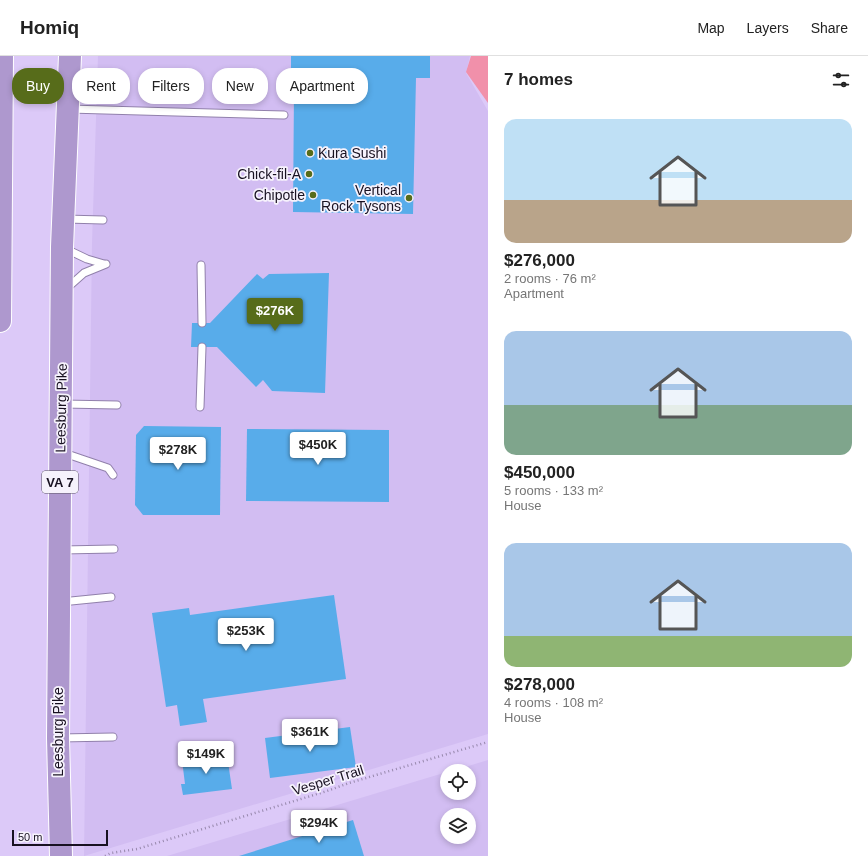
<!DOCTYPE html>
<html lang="en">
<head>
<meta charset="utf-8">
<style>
	body { margin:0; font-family:Helvetica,sans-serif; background:#f2f2f2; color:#222; height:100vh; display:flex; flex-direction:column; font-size:15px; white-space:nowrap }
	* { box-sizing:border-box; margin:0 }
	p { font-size:13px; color:#767676 }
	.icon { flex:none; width:22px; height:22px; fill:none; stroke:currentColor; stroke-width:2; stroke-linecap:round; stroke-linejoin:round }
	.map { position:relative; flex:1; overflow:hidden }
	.drawer { display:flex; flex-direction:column; background:#fff; width:380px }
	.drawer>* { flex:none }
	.banner { position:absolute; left:12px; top:12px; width:380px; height:36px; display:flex; gap:8px }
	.tools { position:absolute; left:440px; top:708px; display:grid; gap:8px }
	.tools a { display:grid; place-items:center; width:36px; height:36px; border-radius:50%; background:#fff; box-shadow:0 2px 6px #0003; font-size:20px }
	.scale { position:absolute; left:12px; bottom:10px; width:96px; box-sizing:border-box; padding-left:4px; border:2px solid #181121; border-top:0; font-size:11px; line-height:14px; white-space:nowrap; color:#181121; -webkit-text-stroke:3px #f6f2fc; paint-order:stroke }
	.price { position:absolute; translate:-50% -34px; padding:0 9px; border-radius:4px; background:#fff; color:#222; font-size:13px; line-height:26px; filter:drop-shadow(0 1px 2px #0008) }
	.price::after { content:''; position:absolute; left:50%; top:24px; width:12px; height:9px; margin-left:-6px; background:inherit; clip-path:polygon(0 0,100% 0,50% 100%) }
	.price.selected { background:#576c1a; color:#fff }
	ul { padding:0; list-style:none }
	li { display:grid; align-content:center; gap:8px; height:212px; padding:0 16px }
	li span { display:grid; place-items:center; height:124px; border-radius:12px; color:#555 }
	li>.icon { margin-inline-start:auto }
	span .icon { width:72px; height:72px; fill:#fffc; stroke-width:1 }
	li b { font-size:17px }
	h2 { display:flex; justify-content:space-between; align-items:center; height:48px; padding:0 16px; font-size:17px }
	.chip { padding:0 14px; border-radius:16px; background:#fff; box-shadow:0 2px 6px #0003; font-size:14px; line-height:36px }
	.chip.selected { background:#576c1a; color:#fff }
	header { display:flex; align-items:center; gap:24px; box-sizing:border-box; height:56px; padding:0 20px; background:#fff; border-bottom:1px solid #e0e0e0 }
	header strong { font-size:19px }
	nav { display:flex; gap:22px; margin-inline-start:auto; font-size:14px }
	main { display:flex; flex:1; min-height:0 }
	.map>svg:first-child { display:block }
	.built { fill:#d2bdf2; fill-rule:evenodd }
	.green { fill:#f190aa }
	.building { fill:#58acea }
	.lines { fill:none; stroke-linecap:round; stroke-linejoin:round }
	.service-casing { stroke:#9180ab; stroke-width:9 }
	.trunk-casing { stroke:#fff; stroke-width:24 }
	.path { stroke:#9788ac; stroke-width:2.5; stroke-dasharray:1 3; stroke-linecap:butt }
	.service { stroke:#fff; stroke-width:7 }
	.trunk { stroke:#ae98ce; stroke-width:22 }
	.poi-dot { fill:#576c1a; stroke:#f6f2fc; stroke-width:1.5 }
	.labels { text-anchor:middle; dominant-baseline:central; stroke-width:3.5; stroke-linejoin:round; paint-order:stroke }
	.shield { fill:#f6f2fc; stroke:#5b5463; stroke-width:1 }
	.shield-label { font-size:13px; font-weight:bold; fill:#181121 }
	.poi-label { font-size:14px; fill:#181121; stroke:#f6f2fc; text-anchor:end }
	.street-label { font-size:14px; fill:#181121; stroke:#f6f2fc }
</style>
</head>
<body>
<header>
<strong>Homiq</strong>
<nav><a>Map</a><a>Layers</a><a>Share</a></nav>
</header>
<main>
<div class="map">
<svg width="488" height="800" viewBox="0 0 488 800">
	<rect width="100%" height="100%" fill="#dcc9f8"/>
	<g class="built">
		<path d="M 98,0 L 470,0 L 466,17 L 488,55 L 488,678 L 84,800 L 92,187 Z"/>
		<path d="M 488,704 L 488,800 L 167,800 L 447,716 L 447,737 L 469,737 L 469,715 L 452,715 ZM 447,759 L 469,759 L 469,781 L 447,781 Z"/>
	</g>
	<path class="green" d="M 471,0 L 488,0 L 488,47 L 466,16 Z"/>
	<g class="building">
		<path d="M 291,0 L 430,0 L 430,22 L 416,22 L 413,158 L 293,156 L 294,35 L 291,35 Z"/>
		<path d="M 329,217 L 325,337 L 272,335 L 263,324 L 256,331 L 217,291 L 191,291 L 192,267 L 210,267 L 257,218 L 263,223 L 269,218 Z"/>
		<path d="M 144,370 L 221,371 L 220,459 L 143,459 L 135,449 L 136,379 Z"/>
		<path d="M 247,373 L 389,374 L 389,446 L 246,445 Z"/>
		<path d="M 334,539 L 346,623 L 203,643 L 207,666 L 180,670 L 177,649 L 166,651 L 152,557 L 189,552 L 190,559 Z"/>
		<path d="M 350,671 L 356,711 L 270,722 L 265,682 Z"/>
		<path d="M 227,699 L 232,733 L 183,739 L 181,728 L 185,728 L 182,704 Z"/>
		<path d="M 353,764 L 364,800 L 239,800 Z"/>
	</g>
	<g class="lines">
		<g class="service-casing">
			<g id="service">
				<path d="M 69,53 L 284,59"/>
				<path d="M 65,163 L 103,164"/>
				<path d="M 66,193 L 87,203 L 104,208"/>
				<path d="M 201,209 L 202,267"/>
				<path d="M 66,233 L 84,217 L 106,208"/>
				<path d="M 63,348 L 117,349"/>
				<path d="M 200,351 L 202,291"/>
				<path d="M 64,397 L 108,412 L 113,419"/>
				<path d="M 62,494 L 114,493"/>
				<path d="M 61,546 L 111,541"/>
				<path d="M 60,682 L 113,681"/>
			</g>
		</g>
		<g class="trunk-casing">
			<g id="trunk">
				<path d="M 0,265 L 2,0"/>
				<path d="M 61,800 L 58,682 L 62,191 L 70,0"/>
			</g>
		</g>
		<path class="path" d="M 105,800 L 111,797 L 137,793 L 327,735 L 349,727 L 488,686"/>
		<use href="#service" class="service"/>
		<use href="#trunk" class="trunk"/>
	</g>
	<g class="poi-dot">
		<circle cx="310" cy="97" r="4"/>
		<circle cx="309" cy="118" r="4"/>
		<circle cx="313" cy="139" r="4"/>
		<circle cx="409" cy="142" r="4"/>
	</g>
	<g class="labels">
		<rect class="shield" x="42" y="415" width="36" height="22" rx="3"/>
		<g class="shield-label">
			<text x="60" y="426">VA 7</text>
		</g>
		<g class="poi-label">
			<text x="318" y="97" text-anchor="start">Kura Sushi</text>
			<text x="301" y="118">Chick-fil-A</text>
			<text x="401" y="134">Vertical<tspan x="401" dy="16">Rock Tysons</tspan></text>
			<text x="305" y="139">Chipotle</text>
		</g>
		<g class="street-label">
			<text transform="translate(61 352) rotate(-89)">Leesburg Pike</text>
			<text transform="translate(58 676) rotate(-90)">Leesburg Pike</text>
			<text transform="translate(328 724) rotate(-17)">Vesper Trail</text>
		</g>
	</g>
</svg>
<div class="tools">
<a><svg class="icon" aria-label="locate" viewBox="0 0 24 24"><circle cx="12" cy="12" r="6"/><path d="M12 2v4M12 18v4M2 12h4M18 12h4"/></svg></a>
<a><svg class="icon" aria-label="layers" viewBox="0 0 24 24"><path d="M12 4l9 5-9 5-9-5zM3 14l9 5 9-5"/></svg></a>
</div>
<div class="scale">50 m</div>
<b class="price selected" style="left:275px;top:276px">$276K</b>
<b class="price" style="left:318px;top:410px">$450K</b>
<b class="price" style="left:178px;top:415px">$278K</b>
<b class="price" style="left:246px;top:596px">$253K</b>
<b class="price" style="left:310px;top:697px">$361K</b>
<b class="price" style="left:206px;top:719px">$149K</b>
<b class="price" style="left:319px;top:788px">$294K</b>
<div class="banner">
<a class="chip selected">Buy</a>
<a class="chip">Rent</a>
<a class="chip">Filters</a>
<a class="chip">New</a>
<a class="chip">Apartment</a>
</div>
</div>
<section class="drawer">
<h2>7 homes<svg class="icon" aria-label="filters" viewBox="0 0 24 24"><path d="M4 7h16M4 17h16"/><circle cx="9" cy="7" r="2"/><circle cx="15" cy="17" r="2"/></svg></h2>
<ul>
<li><span style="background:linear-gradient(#bfe0f5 65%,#b9a48a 0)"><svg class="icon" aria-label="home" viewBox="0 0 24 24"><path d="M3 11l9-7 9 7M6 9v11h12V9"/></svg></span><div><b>$276,000</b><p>2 rooms · 76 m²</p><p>Apartment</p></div></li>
<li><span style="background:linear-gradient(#a9c7e8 60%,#7fa58c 0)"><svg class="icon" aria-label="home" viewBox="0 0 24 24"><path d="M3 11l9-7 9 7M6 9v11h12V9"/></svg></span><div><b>$450,000</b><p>5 rooms · 133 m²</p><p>House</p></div></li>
<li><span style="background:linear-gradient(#a9c7e8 75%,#8fb573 0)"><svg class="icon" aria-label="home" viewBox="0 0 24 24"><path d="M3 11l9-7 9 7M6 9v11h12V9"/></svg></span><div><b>$278,000</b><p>4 rooms · 108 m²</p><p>House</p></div></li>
</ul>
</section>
</main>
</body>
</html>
